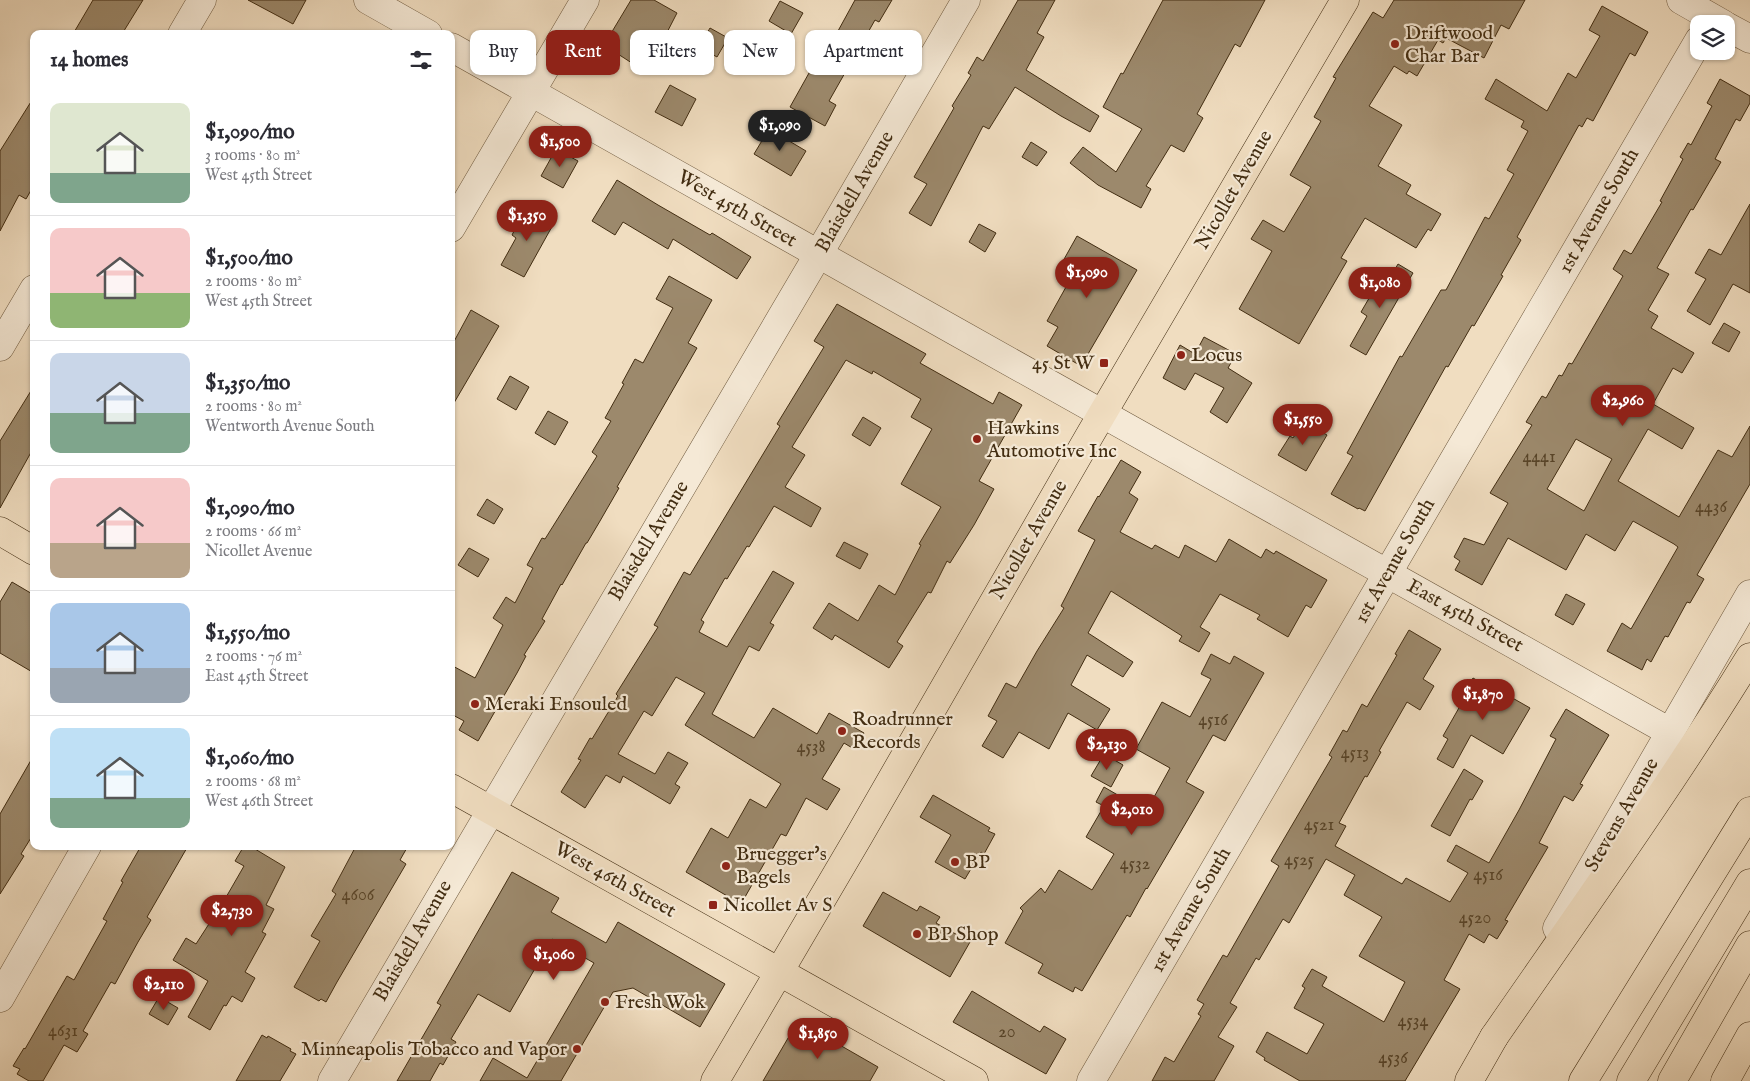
<!DOCTYPE html>
<html lang="en">
<head>
<meta charset="utf-8">
<style>
	body { margin:0; font-family:"IM FELL English",serif; background:#f2f2f3; color:#2b2b33; height:100vh; display:flex; flex-direction:column; font-size:19px; white-space:nowrap }
	* { box-sizing:border-box; margin:0 }
	p { font-size:16px; color:#7c7c81 }
	.icon { flex:none; width:28px; height:28px; fill:none; stroke:currentColor; stroke-width:2; stroke-linecap:round; stroke-linejoin:round }
	.map { position:relative; flex:1; overflow:hidden }
	.panel { position:absolute; left:30px; top:30px; width:425px; height:820px; display:flex; flex-direction:column; background:#fff; border-radius:10px; box-shadow:0 1px 4px #0004 }
	.panel>* { flex:none }
	.guide { position:absolute; left:470px; top:30px; width:475px; height:45px; display:flex; gap:10px }
	.buttons { position:absolute; left:1690px; top:15px; display:grid; gap:10px }
	.buttons a { display:grid; place-items:center; width:45px; height:45px; border-radius:10px; background:#fff; box-shadow:0 1px 4px #0004; font-size:25px }
	.price { position:absolute; translate:-50% -42px; padding:0 11px; border-radius:18px; background:#8f2418; color:#fff; font-size:16px; line-height:32px; filter:drop-shadow(0 1px 2px #0008) }
	.price::after { content:''; position:absolute; left:50%; top:30px; width:15px; height:11px; margin-left:-8px; background:inherit; clip-path:polygon(0 0,100% 0,50% 100%) }
	.price.on { background:#222; color:#fff }
	ul { padding:0; list-style:none }
	li { display:flex; align-items:center; gap:15px; height:125px; padding:0 20px }
	li+li { border-top:1px solid #e1e1e2 }
	li span { display:grid; place-items:center; flex:none; width:140px; height:100px; border-radius:10px; color:#555 }
	li>.icon { margin-inline-start:auto }
	span .icon { width:60px; height:60px; fill:#fffc; stroke-width:1 }
	li b { font-size:21px }
	h2 { display:flex; justify-content:space-between; align-items:center; height:60px; padding:0 20px; font-size:21px }
	.tag { padding:0 18px; border-radius:10px; background:#fff; box-shadow:0 1px 4px #0004; font-size:18px; line-height:45px }
	.tag.on { background:#8f2418; color:#fff }
	.map>svg:first-child { display:block }
	.building { fill:#9c896c; stroke:#422d12; fill-rule:evenodd }
	.lines { fill:none; stroke-linecap:round; stroke-linejoin:round }
	.minor-casing { stroke:#6e593e; stroke-width:29 }
	.major-casing { stroke:#422d12; stroke-width:29 }
	.highway-casing { stroke:#422d12; stroke-width:29 }
	.minor { stroke:#f5e9d6; stroke-width:28 }
	.major { stroke:#f0ddc0; stroke-width:28 }
	.highway { stroke:#f0ddc0; stroke-width:28 }
	.poi-dot { fill:#8f2418; stroke:#f5e9d6; stroke-width:2 }
	.labels { text-anchor:middle; dominant-baseline:central; stroke-width:4.5; stroke-linejoin:round; paint-order:stroke }
	.number-label { font-size:18px; fill:#584428 }
	.poi-label { font-size:20px; fill:#422d12; stroke:#f5e9d6; text-anchor:start }
	.street-label { font-size:20px; fill:#422d12; stroke:#f5e9d6 }
</style>
</head>
<body>
<div class="map">
<svg width="1750" height="1081" viewBox="0 0 1750 1081">
	<rect width="100%" height="100%" fill="#f0ddc0"/>
	<filter id="stains"><feTurbulence type="fractalNoise" baseFrequency=".004" numOctaves="4"/><feColorMatrix values="0 0 0 0 .2 0 0 0 0 .09 0 0 0 0 .02 0 0 0 .5 -.17"/></filter>
	<radialGradient id="worn" r=".72"><stop offset=".6" stop-color="#630" stop-opacity="0"/><stop offset="1" stop-color="#630" stop-opacity=".3"/></radialGradient>
	<g class="building">
		<path d="M 93,0 L 143,0 L 122,34 L 73,34 Z"/>
		<path d="M 248,0 L 306,0 L 293,24 Z"/>
		<path d="M 631,0 L 654,0 L 677,13 L 660,46 L 675,54 L 665,73 L 641,61 L 638,67 L 604,45 Z"/>
		<path d="M 855,0 L 892,0 L 879,22 L 875,20 L 829,101 L 836,105 L 825,126 L 790,107 L 823,48 L 827,51 Z"/>
		<path d="M 1018,0 L 1055,0 L 1037,33 L 1044,37 L 1026,70 L 1099,116 L 1090,132 L 1061,116 L 1015,87 L 989,129 L 983,126 L 931,226 L 909,213 L 927,184 L 914,177 L 954,108 L 952,106 L 971,75 L 968,73 L 977,57 L 983,61 Z"/>
		<path d="M 1163,0 L 1265,0 L 1240,47 L 1235,44 L 1197,114 L 1203,118 L 1184,152 L 1171,145 L 1146,186 L 1151,189 L 1141,208 L 1098,185 L 1070,163 L 1083,147 L 1116,172 L 1142,129 L 1103,107 L 1121,73 L 1123,74 Z"/>
		<path d="M 1394,0 L 1525,0 L 1509,29 L 1501,25 L 1484,58 L 1446,38 L 1443,43 L 1438,40 L 1417,76 L 1409,71 L 1407,74 L 1394,66 L 1369,106 L 1402,125 L 1378,166 L 1411,185 L 1406,194 L 1441,214 L 1431,231 L 1428,229 L 1416,248 L 1365,218 L 1341,258 L 1347,261 L 1299,344 L 1239,309 L 1272,251 L 1251,239 L 1263,220 L 1284,232 L 1311,187 L 1290,175 L 1321,121 L 1314,117 L 1336,78 L 1333,77 L 1373,12 L 1383,18 Z"/>
		<path d="M 780,1 L 803,13 L 791,34 L 769,21 Z"/>
		<path d="M 1602,6 L 1648,32 L 1635,56 L 1630,53 L 1593,121 L 1587,118 L 1582,127 L 1579,125 L 1517,237 L 1521,240 L 1501,275 L 1503,276 L 1474,326 L 1472,325 L 1448,367 L 1446,366 L 1365,511 L 1359,508 L 1358,509 L 1331,494 L 1353,456 L 1347,453 L 1400,356 L 1402,357 L 1441,290 L 1446,290 L 1485,217 L 1489,219 L 1514,174 L 1507,170 L 1528,131 L 1521,127 L 1524,121 L 1485,99 L 1496,79 L 1547,111 L 1568,73 L 1576,78 L 1600,36 L 1589,30 Z"/>
		<path d="M 710,28 L 728,38 L 717,57 L 699,47 Z"/>
		<path d="M 1720,79 L 1750,96 L 1750,103 L 1740,121 L 1736,119 L 1715,159 L 1721,162 L 1693,210 L 1691,209 L 1657,268 L 1669,274 L 1648,310 L 1658,316 L 1651,328 L 1694,353 L 1682,373 L 1673,368 L 1653,404 L 1694,428 L 1682,449 L 1648,429 L 1618,481 L 1679,517 L 1718,450 L 1732,457 L 1750,426 L 1750,484 L 1697,575 L 1704,579 L 1690,603 L 1687,602 L 1668,637 L 1665,636 L 1651,662 L 1647,659 L 1642,670 L 1607,651 L 1622,623 L 1631,629 L 1678,547 L 1674,544 L 1633,521 L 1615,551 L 1586,534 L 1566,570 L 1508,538 L 1482,585 L 1455,570 L 1460,561 L 1454,557 L 1464,538 L 1484,545 L 1508,503 L 1490,493 L 1532,425 L 1526,422 L 1542,396 L 1546,398 L 1559,375 L 1562,376 L 1569,363 L 1572,364 L 1623,276 L 1613,269 L 1624,250 L 1631,254 L 1632,253 L 1662,202 L 1660,201 L 1683,159 L 1680,157 L 1688,143 L 1691,145 L 1712,106 L 1707,103 ZM 1576,439 L 1612,459 L 1584,511 L 1547,489 Z"/>
		<path d="M 670,85 L 696,99 L 682,126 L 655,112 Z"/>
		<path d="M 34,97 L 34,185 L 26,199 L 19,195 L 0,231 L 0,151 Z"/>
		<path d="M 769,129 L 806,151 L 791,176 L 754,154 Z"/>
		<path d="M 1031,142 L 1047,152 L 1037,166 L 1022,157 Z"/>
		<path d="M 556,149 L 578,161 L 563,188 L 541,176 Z"/>
		<path d="M 617,180 L 658,205 L 710,235 L 712,233 L 751,257 L 737,279 L 673,239 L 668,249 L 623,222 L 615,235 L 592,221 Z"/>
		<path d="M 1750,204 L 1750,293 L 1733,284 L 1710,325 L 1687,311 L 1706,279 L 1695,273 L 1709,249 L 1721,255 Z"/>
		<path d="M 526,208 L 554,223 L 524,277 L 501,265 L 516,238 L 512,235 Z"/>
		<path d="M 979,224 L 996,233 L 985,252 L 969,242 Z"/>
		<path d="M 1077,236 L 1137,270 L 1081,366 L 1047,346 L 1058,327 L 1047,321 L 1071,278 L 1058,270 Z"/>
		<path d="M 1398,264 L 1413,273 L 1366,355 L 1350,346 L 1367,316 L 1361,312 L 1375,288 L 1382,292 Z"/>
		<path d="M 669,276 L 712,300 L 688,343 L 697,348 L 617,487 L 619,488 L 600,521 L 587,543 L 586,543 L 562,585 L 561,584 L 542,619 L 545,621 L 524,655 L 526,656 L 517,673 L 478,741 L 459,730 L 464,721 L 451,714 L 451,665 L 475,678 L 503,625 L 493,618 L 506,597 L 515,603 L 533,568 L 527,565 L 542,538 L 545,539 L 597,456 L 592,452 L 611,421 L 605,418 L 624,384 L 622,383 L 635,359 L 643,363 L 673,308 L 656,299 Z"/>
		<path d="M 837,304 L 926,354 L 920,363 L 993,404 L 999,392 L 1022,405 L 979,481 L 994,489 L 974,525 L 950,563 L 947,561 L 931,593 L 928,592 L 897,642 L 903,646 L 889,668 L 835,635 L 832,640 L 813,628 L 829,603 L 858,621 L 879,585 L 895,595 L 921,545 L 919,544 L 941,507 L 901,484 L 932,429 L 911,417 L 921,399 L 873,371 L 872,374 L 846,360 L 792,447 L 805,455 L 785,487 L 821,508 L 811,527 L 774,506 L 749,547 L 747,546 L 727,579 L 725,578 L 701,620 L 704,622 L 699,632 L 727,647 L 773,571 L 794,583 L 770,623 L 774,625 L 759,651 L 749,646 L 712,714 L 754,738 L 773,708 L 817,734 L 829,713 L 864,733 L 854,749 L 844,743 L 822,779 L 840,789 L 827,810 L 806,798 L 786,836 L 781,834 L 741,904 L 686,872 L 711,828 L 728,838 L 750,799 L 766,808 L 781,784 L 685,725 L 705,693 L 676,677 L 652,716 L 644,711 L 618,754 L 655,774 L 668,752 L 688,763 L 675,784 L 680,787 L 670,804 L 623,776 L 620,783 L 606,775 L 585,808 L 561,792 L 581,760 L 578,759 L 590,738 L 592,739 L 618,696 L 616,694 L 658,627 L 654,625 L 684,572 L 690,575 L 780,426 L 777,424 L 824,347 L 814,341 Z"/>
		<path d="M 471,310 L 499,326 L 451,408 L 451,347 Z"/>
		<path d="M 1724,323 L 1740,332 L 1729,352 L 1712,343 Z"/>
		<path d="M 1204,337 L 1236,354 L 1228,368 L 1252,383 L 1227,423 L 1210,412 L 1224,388 L 1195,373 L 1185,390 L 1163,378 L 1180,345 L 1195,354 Z"/>
		<path d="M 510,376 L 529,387 L 516,410 L 497,399 Z"/>
		<path d="M 34,386 L 34,447 L 0,508 L 0,441 Z"/>
		<path d="M 548,411 L 568,422 L 555,445 L 535,433 Z"/>
		<path d="M 863,417 L 881,428 L 870,446 L 852,435 Z"/>
		<path d="M 1303,422 L 1327,435 L 1306,471 L 1278,455 L 1290,436 L 1293,438 Z"/>
		<path d="M 1121,460 L 1141,472 L 1129,493 L 1138,499 L 1120,532 L 1152,549 L 1155,545 L 1179,558 L 1185,545 L 1216,562 L 1229,539 L 1261,558 L 1266,549 L 1274,554 L 1276,551 L 1327,580 L 1311,608 L 1306,605 L 1288,637 L 1257,619 L 1260,615 L 1220,594 L 1200,627 L 1210,633 L 1199,652 L 1179,641 L 1182,636 L 1111,591 L 1088,633 L 1133,662 L 1123,677 L 1087,655 L 1071,685 L 1110,709 L 1097,730 L 1068,713 L 1049,749 L 1019,732 L 1003,758 L 982,746 L 997,721 L 988,716 L 1006,683 L 1016,688 L 1037,651 L 1064,608 L 1061,606 L 1095,540 L 1078,531 L 1098,496 L 1099,497 Z"/>
		<path d="M 487,499 L 503,509 L 494,524 L 477,515 Z"/>
		<path d="M 844,542 L 868,554 L 860,569 L 836,556 Z"/>
		<path d="M 469,548 L 489,559 L 478,577 L 458,565 Z"/>
		<path d="M 12,582 L 34,595 L 34,673 L 0,653 L 0,602 Z"/>
		<path d="M 1566,594 L 1585,604 L 1573,625 L 1555,615 Z"/>
		<path d="M 1409,630 L 1441,649 L 1423,679 L 1434,686 L 1420,710 L 1407,702 L 1379,751 L 1381,752 L 1367,777 L 1365,776 L 1339,823 L 1346,826 L 1335,846 L 1402,884 L 1406,878 L 1450,902 L 1468,873 L 1447,861 L 1456,845 L 1489,863 L 1519,810 L 1556,739 L 1550,736 L 1566,709 L 1609,735 L 1580,784 L 1583,785 L 1573,801 L 1564,796 L 1539,843 L 1548,847 L 1505,920 L 1508,921 L 1497,939 L 1489,934 L 1484,943 L 1469,934 L 1444,980 L 1460,989 L 1405,1081 L 1300,1081 L 1264,1060 L 1265,1058 L 1256,1052 L 1267,1032 L 1307,1054 L 1324,1024 L 1294,1008 L 1305,988 L 1302,986 L 1312,969 L 1327,977 L 1322,986 L 1384,1022 L 1405,982 L 1359,956 L 1382,917 L 1344,895 L 1355,875 L 1326,859 L 1289,923 L 1283,919 L 1259,960 L 1256,958 L 1230,1003 L 1237,1007 L 1218,1037 L 1234,1046 L 1214,1081 L 1152,1081 L 1165,1057 L 1174,1062 L 1201,1016 L 1198,1014 L 1204,1004 L 1197,1000 L 1223,955 L 1227,957 L 1279,866 L 1271,861 L 1332,757 L 1329,755 L 1343,730 L 1347,732 L 1362,704 L 1367,707 L 1397,655 L 1395,654 Z"/>
		<path d="M 1211,654 L 1230,664 L 1234,656 L 1264,673 L 1225,741 L 1213,735 L 1186,782 L 1204,792 L 1147,889 L 1146,888 L 1130,917 L 1127,915 L 1082,991 L 1075,987 L 1073,992 L 1038,973 L 1043,964 L 1005,943 L 1023,911 L 1020,908 L 1041,888 L 1045,893 L 1059,870 L 1092,890 L 1114,854 L 1086,837 L 1104,806 L 1096,802 L 1104,787 L 1140,808 L 1142,804 L 1148,808 L 1170,768 L 1136,749 L 1162,702 L 1190,717 L 1211,679 L 1201,674 Z"/>
		<path d="M 1473,678 L 1508,698 L 1509,696 L 1530,708 L 1503,754 L 1471,735 L 1453,768 L 1437,759 L 1448,739 L 1443,736 L 1464,699 L 1462,697 Z"/>
		<path d="M 1104,754 L 1123,765 L 1111,787 L 1091,776 Z"/>
		<path d="M 34,755 L 34,833 L 21,854 L 24,856 L 0,894 L 0,814 Z"/>
		<path d="M 1464,769 L 1483,781 L 1472,800 L 1470,799 L 1450,836 L 1431,826 Z"/>
		<path d="M 933,795 L 990,828 L 988,831 L 995,834 L 984,854 L 981,852 L 965,879 L 935,862 L 951,835 L 920,817 Z"/>
		<path d="M 141,846 L 188,846 L 147,917 L 151,920 L 138,942 L 115,984 L 111,982 L 83,1031 L 88,1034 L 77,1052 L 64,1045 L 43,1081 L 29,1081 L 17,1074 L 20,1069 L 13,1066 L 24,1048 L 25,1049 L 67,976 L 74,980 L 107,921 L 103,919 L 123,882 L 121,881 Z"/>
		<path d="M 244,846 L 250,846 L 285,867 L 266,905 L 274,909 L 262,932 L 266,934 L 245,972 L 255,978 L 242,1002 L 232,996 L 226,1006 L 224,1005 L 210,1030 L 188,1017 L 208,981 L 173,960 L 186,938 L 196,944 L 225,899 L 244,866 L 235,861 Z"/>
		<path d="M 356,846 L 408,846 L 400,860 L 406,864 L 337,982 L 326,1002 L 321,999 L 319,1001 L 294,987 L 320,941 L 311,936 L 336,894 L 332,891 Z"/>
		<path d="M 512,872 L 559,898 L 551,912 L 606,943 L 618,922 L 725,984 L 700,1027 L 633,988 L 613,992 L 561,1081 L 480,1081 L 493,1058 L 527,1078 L 594,963 L 552,939 L 510,1012 L 478,994 L 451,1039 L 456,1042 L 443,1065 L 440,1063 L 430,1081 L 397,1081 L 441,1005 L 437,1003 Z"/>
		<path d="M 883,892 L 917,911 L 920,906 L 940,917 L 936,923 L 970,942 L 950,977 L 863,926 Z"/>
		<path d="M 972,991 L 1040,1032 L 1044,1026 L 1066,1039 L 1046,1074 L 953,1022 Z"/>
		<path d="M 159,997 L 178,1008 L 168,1025 L 149,1014 Z"/>
		<path d="M 798,1021 L 878,1067 L 870,1081 L 763,1081 Z"/>
		<path d="M 262,1035 L 267,1038 L 268,1036 L 291,1049 L 290,1051 L 296,1054 L 280,1081 L 236,1081 Z"/>
	</g>
	<g class="lines">
		<g class="minor-casing">
			<g id="minor">
				<path d="M 368,0 L 428,34"/>
				<path d="M 1681,0 L 1723,24"/>
				<path d="M 1726,26 L 1750,39"/>
				<path d="M 182,34 L 202,0"/>
				<path d="M 451,47 L 955,331 L 1670,732"/>
				<path d="M 451,228 L 585,0"/>
				<path d="M 0,347 L 34,289"/>
				<path d="M 1557,928 L 1750,594"/>
				<path d="M 0,998 L 87,846"/>
				<path d="M 332,1081 L 818,255 L 966,0"/>
				<path d="M 1091,1081 L 1699,40"/>
			</g>
		</g>
		<g class="major-casing">
			<g id="major">
				<path d="M 0,531 L 34,551"/>
				<path d="M 451,788 L 974,1081"/>
				<path d="M 715,1081 L 859,836 L 1091,433 L 1345,0"/>
				<path d="M 1469,1081 L 1494,1037"/>
			</g>
		</g>
		<g class="highway-casing">
			<g id="highway">
				<path d="M 1494,1037 C 1581,911 1670,787 1750,657"/>
				<path d="M 1583,1081 L 1750,811"/>
				<path d="M 1631,1081 L 1750,883"/>
				<path d="M 1672,1081 L 1750,945"/>
				<path d="M 1725,1081 L 1750,1036"/>
			</g>
		</g>
		<use href="#minor" class="minor"/>
		<use href="#major" class="major"/>
		<use href="#highway" class="highway"/>
	</g>
	<g class="poi-dot">
		<circle cx="1395" cy="44" r="5"/>
		<circle cx="1181" cy="355" r="5"/>
		<rect x="1099" y="358" width="10" height="10" rx="2.5"/>
		<circle cx="977" cy="439" r="5"/>
		<circle cx="475" cy="704" r="5"/>
		<circle cx="842" cy="731" r="5"/>
		<circle cx="955" cy="862" r="5"/>
		<circle cx="726" cy="866" r="5"/>
		<rect x="708" y="900" width="10" height="10" rx="2.5"/>
		<circle cx="917" cy="934" r="5"/>
		<circle cx="605" cy="1002" r="5"/>
		<circle cx="577" cy="1049" r="5"/>
	</g>
	<g class="labels">
		<g class="number-label">
			<text x="1539" y="457">4441</text>
			<text x="1711" y="507">4436</text>
			<text x="1213" y="720">4516</text>
			<text x="811" y="747">4538</text>
			<text x="1355" y="753">4513</text>
			<text x="1319" y="825">4521</text>
			<text x="1299" y="860">4525</text>
			<text x="1135" y="864">4532</text>
			<text x="1488" y="875">4516</text>
			<text x="358" y="895">4606</text>
			<text x="1475" y="918">4520</text>
			<text x="1413" y="1021">4534</text>
			<text x="63" y="1031">4631</text>
			<text x="1007" y="1032">20</text>
			<text x="1393" y="1058">4536</text>
		</g>
		<g class="poi-label">
			<text x="1405" y="33">Driftwood<tspan x="1405" dy="23">Char Bar</tspan></text>
			<text x="1191" y="355">Locus</text>
			<text x="1094" y="363" text-anchor="end">45 St W</text>
			<text x="987" y="428">Hawkins<tspan x="987" dy="23">Automotive Inc</tspan></text>
			<text x="485" y="704">Meraki Ensouled</text>
			<text x="852" y="719">Roadrunner<tspan x="852" dy="23">Records</tspan></text>
			<text x="736" y="854">Bruegger's<tspan x="736" dy="23">Bagels</tspan></text>
			<text x="965" y="862">BP</text>
			<text x="723" y="905">Nicollet Av S</text>
			<text x="927" y="934">BP Shop</text>
			<text x="615" y="1002">Fresh Wok</text>
			<text x="567" y="1049" text-anchor="end">Minneapolis Tobacco and Vapor</text>
		</g>
		<g class="street-label">
			<text transform="translate(1234 190) rotate(-60)">Nicollet Avenue</text>
			<text transform="translate(855 192) rotate(-60)">Blaisdell Avenue</text>
			<text transform="translate(737 209) rotate(30)">West 45th Street</text>
			<text transform="translate(1599 211) rotate(-60)">1st Avenue South</text>
			<text transform="translate(1029 540) rotate(-60)">Nicollet Avenue</text>
			<text transform="translate(649 541) rotate(-59)">Blaisdell Avenue</text>
			<text transform="translate(1395 561) rotate(-60)">1st Avenue South</text>
			<text transform="translate(1465 616) rotate(29)">East 45th Street</text>
			<text transform="translate(1622 815) rotate(-60)">Stevens Avenue</text>
			<text transform="translate(615 880) rotate(29)">West 46th Street</text>
			<text transform="translate(1191 910) rotate(-60)">1st Avenue South</text>
			<text transform="translate(413 941) rotate(-60)">Blaisdell Avenue</text>
		</g>
	</g>
	<rect width="100%" height="100%" filter="url(#stains)"/>
	<rect width="100%" height="100%" fill="url(#worn)"/>
</svg>
<div class="buttons">
<a><svg class="icon" aria-label="layers" viewBox="0 0 24 24"><path d="M12 4l9 5-9 5-9-5zM3 14l9 5 9-5"/></svg></a>
</div>
<b class="price on" style="left:780px;top:152px">$1,090</b>
<b class="price" style="left:560px;top:168px">$1,500</b>
<b class="price" style="left:527px;top:242px">$1,350</b>
<b class="price" style="left:1087px;top:299px">$1,090</b>
<b class="price" style="left:1380px;top:309px">$1,080</b>
<b class="price" style="left:1623px;top:427px">$2,960</b>
<b class="price" style="left:1303px;top:446px">$1,550</b>
<b class="price" style="left:1483px;top:721px">$1,870</b>
<b class="price" style="left:1107px;top:771px">$2,130</b>
<b class="price" style="left:1132px;top:836px">$2,010</b>
<b class="price" style="left:232px;top:937px">$2,730</b>
<b class="price" style="left:554px;top:981px">$1,060</b>
<b class="price" style="left:164px;top:1011px">$2,110</b>
<b class="price" style="left:818px;top:1060px">$1,850</b>
<div class="guide">
<a class="tag">Buy</a>
<a class="tag on">Rent</a>
<a class="tag">Filters</a>
<a class="tag">New</a>
<a class="tag">Apartment</a>
</div>
<section class="panel">
<h2>14 homes<svg class="icon" aria-label="filters" viewBox="0 0 24 24"><path d="M4 7h16M4 17h16"/><circle cx="9" cy="7" r="2"/><circle cx="15" cy="17" r="2"/></svg></h2>
<ul>
<li><span style="background:linear-gradient(#dfe7d0 70%,#7fa58c 0)"><svg class="icon" aria-label="home" viewBox="0 0 24 24"><path d="M3 11l9-7 9 7M6 9v11h12V9"/></svg></span><div><b>$1,090/mo</b><p>3 rooms · 80 m²</p><p>West 45th Street</p></div></li>
<li><span style="background:linear-gradient(#f6c9c9 65%,#8fb573 0)"><svg class="icon" aria-label="home" viewBox="0 0 24 24"><path d="M3 11l9-7 9 7M6 9v11h12V9"/></svg></span><div><b>$1,500/mo</b><p>2 rooms · 80 m²</p><p>West 45th Street</p></div></li>
<li><span style="background:linear-gradient(#c9d6e8 60%,#7fa58c 0)"><svg class="icon" aria-label="home" viewBox="0 0 24 24"><path d="M3 11l9-7 9 7M6 9v11h12V9"/></svg></span><div><b>$1,350/mo</b><p>2 rooms · 80 m²</p><p>Wentworth Avenue South</p></div></li>
<li><span style="background:linear-gradient(#f6c9c9 65%,#b9a48a 0)"><svg class="icon" aria-label="home" viewBox="0 0 24 24"><path d="M3 11l9-7 9 7M6 9v11h12V9"/></svg></span><div><b>$1,090/mo</b><p>2 rooms · 66 m²</p><p>Nicollet Avenue</p></div></li>
<li><span style="background:linear-gradient(#a9c7e8 65%,#9aa5b1 0)"><svg class="icon" aria-label="home" viewBox="0 0 24 24"><path d="M3 11l9-7 9 7M6 9v11h12V9"/></svg></span><div><b>$1,550/mo</b><p>2 rooms · 76 m²</p><p>East 45th Street</p></div></li>
<li><span style="background:linear-gradient(#bfe0f5 70%,#7fa58c 0)"><svg class="icon" aria-label="home" viewBox="0 0 24 24"><path d="M3 11l9-7 9 7M6 9v11h12V9"/></svg></span><div><b>$1,060/mo</b><p>2 rooms · 68 m²</p><p>West 46th Street</p></div></li>
</ul>
</section>
</div>
</body>
</html>
